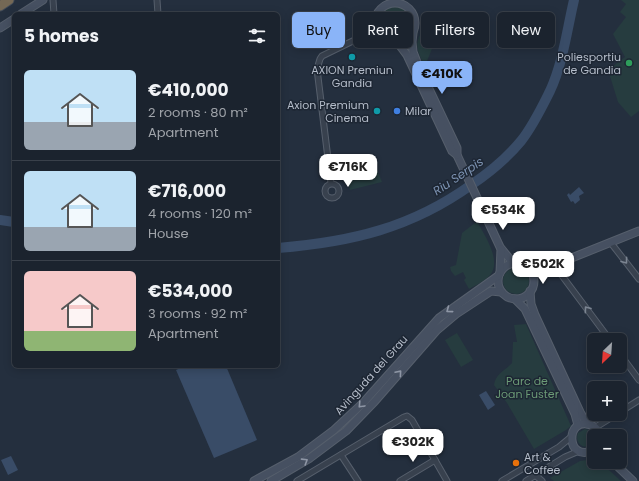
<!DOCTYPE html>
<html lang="en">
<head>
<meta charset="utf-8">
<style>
	body { margin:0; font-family:Poppins,sans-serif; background:#242b36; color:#f1f3f6; height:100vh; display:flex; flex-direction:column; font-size:15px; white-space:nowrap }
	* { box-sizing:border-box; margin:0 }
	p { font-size:13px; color:#a0a4aa }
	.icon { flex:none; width:22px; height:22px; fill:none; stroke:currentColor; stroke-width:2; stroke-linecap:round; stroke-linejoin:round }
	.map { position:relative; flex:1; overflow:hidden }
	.details { position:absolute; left:12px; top:12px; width:268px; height:356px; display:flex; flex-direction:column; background:#1b232e; border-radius:6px; box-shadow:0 2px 10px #0003,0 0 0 1px #39404a }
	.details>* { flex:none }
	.top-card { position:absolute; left:292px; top:12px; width:287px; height:36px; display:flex; gap:8px }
	.needle { width:26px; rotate:205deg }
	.buttons { position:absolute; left:587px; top:333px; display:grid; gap:8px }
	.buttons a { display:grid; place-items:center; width:40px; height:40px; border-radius:6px; background:#1b232e; box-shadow:0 2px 10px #0003,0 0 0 1px #39404a; font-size:20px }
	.price { position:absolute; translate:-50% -34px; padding:0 9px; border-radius:8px; background:#fff; color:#222; font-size:13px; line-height:26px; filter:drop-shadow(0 1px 2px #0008) }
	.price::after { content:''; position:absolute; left:50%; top:24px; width:12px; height:9px; margin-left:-6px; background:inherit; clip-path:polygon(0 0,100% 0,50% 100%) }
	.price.active { background:#8ab4f8; color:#111 }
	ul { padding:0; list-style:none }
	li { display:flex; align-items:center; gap:12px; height:100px; padding:0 12px }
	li+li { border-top:1px solid #39404a }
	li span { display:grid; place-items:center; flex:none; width:112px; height:80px; border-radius:6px; color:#555 }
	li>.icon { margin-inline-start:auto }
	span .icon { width:48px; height:48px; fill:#fffc; stroke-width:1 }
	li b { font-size:17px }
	h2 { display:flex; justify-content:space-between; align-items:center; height:48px; padding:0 12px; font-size:17px }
	.tag { padding:0 14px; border-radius:6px; background:#1b232e; box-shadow:0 2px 10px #0003,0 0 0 1px #39404a; font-size:14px; line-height:36px }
	.tag.active { background:#8ab4f8; color:#111 }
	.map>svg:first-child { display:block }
	.green { fill:#263c3f }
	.water { fill:#394c67 }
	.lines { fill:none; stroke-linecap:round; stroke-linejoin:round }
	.river { stroke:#394c67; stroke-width:10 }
	.street-casing { stroke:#565f6c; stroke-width:7 }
	.secondary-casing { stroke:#565f6c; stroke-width:9 }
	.highway-casing { stroke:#434c59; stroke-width:11 }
	.street { stroke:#38414e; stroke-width:5 }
	.secondary { stroke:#465061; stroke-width:7 }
	.highway { stroke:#746855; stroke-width:9 }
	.oneway { stroke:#7c8592 }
	.oneway2 { stroke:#8e96a5 }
	.culture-dot { fill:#0f9aa8; stroke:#1d2633; stroke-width:1.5 }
	.leisure-dot { fill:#2e9e5b; stroke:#1d2633; stroke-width:1.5 }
	.shop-dot { fill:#3f7fe0; stroke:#1d2633; stroke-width:1.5 }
	.food-dot { fill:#e8710a; stroke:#1d2633; stroke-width:1.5 }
	.labels { text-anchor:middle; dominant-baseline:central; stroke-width:3; stroke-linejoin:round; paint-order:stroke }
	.poi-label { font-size:11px; fill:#b4bcc9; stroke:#1d2633; text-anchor:end }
	.street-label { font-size:11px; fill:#b4bcc9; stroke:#1d2633 }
	.park-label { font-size:11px; fill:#6b9a76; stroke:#1d2633 }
	.water-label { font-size:12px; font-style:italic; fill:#7c92b1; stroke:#1d2633 }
</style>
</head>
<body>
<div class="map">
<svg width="639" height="481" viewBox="0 0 639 481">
	<rect width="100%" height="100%" fill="#242f3e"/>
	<g class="green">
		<path d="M 621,0 L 639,0 L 639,111 L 631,117 L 618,102 L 609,73 L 611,68 L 625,57 L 613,34 L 626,17 L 620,12 L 626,4 Z"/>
		<circle cx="395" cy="23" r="16"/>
		<path d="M 433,23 C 439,23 440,27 439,32 L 427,61 L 423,63 C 418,52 414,44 421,33 C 424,28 428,24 433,23 Z"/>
		<path d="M 339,163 L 344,166 L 352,167 L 337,174 L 335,164 Z"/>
		<path d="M 376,167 L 382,182 L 350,190 L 348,182 Z"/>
		<path d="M 475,223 L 478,223 C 485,236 502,261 490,275 C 485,281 476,285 469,289 L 464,280 L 466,278 L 463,272 L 455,276 L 451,271 L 450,267 L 456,265 L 462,233 Z"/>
		<circle cx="516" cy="281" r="13"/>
		<path d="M 526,324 L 571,426 L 566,430 L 534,449 L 507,403 L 494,385 C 496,373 504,372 512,363 L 513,342 L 517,342 L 514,325 Z"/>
		<path d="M 457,333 L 473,360 L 461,367 L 445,340 Z"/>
		<path d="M 585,429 L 593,431 L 596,436 L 594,436 L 594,444 C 585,451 574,444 578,433 Z"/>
		<path d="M 587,460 L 600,462 L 621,481 L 554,481 L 550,478 L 580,461 Z"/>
	</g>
	<g class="water">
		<path d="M 579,187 L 584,193 L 579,196 L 580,200 L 575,204 L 573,201 L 571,202 L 567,195 L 569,193 L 570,195 Z"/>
		<path d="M 185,366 L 226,366 L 257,440 L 214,458 L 176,370 Z"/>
		<path d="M 486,391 L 495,405 L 488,410 L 479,395 Z"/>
		<path d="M 11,456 L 18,470 L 8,475 L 1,460 Z"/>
	</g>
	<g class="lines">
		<g class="river">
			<path d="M 0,220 L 14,222"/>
			<path d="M 278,248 C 351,242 411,228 471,185 C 490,172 507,158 521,141 C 533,126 542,107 550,91 C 563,63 567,30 574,0"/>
		</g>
		<g class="street-casing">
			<g id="street">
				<path d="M 53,0 L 54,14"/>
				<path d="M 157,0 L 158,14"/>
				<path d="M 363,36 L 381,37"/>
				<path d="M 331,183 L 317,69 L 320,59 L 322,56 L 363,36 L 375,21"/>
				<circle cx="332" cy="191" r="7"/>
				<path d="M 611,243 L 639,279"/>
				<path d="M 554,265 L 610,340"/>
				<path d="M 620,354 L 639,380"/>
				<path d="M 620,412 L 639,400"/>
				<path d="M 596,427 L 617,414"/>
				<path d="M 341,455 L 358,481"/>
				<path d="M 535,475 L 542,481"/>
				<path d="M 297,481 L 404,417 L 407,416 L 412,420 L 447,481"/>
				<path d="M 400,481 L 435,460"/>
				<path d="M 502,481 L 559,447 L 571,437"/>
				<path d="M 526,481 L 565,457 L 579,451"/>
			</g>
		</g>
		<g class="secondary-casing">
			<g id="secondary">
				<circle cx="395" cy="23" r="20"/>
				<path d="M 21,14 L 43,0"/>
				<path d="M 0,28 L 14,19"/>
				<path d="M 413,33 L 412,42 L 413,52 L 420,70 L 457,148 L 457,155 L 500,247 L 513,263"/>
				<path d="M 398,43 L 407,55 L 452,151 L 457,155"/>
				<circle cx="516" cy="281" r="18"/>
				<path d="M 531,271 L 554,265 L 639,231"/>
				<path d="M 500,273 L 501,249"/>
				<path d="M 530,291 L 531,304 L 535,315 L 580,412 L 587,424"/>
				<path d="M 515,299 L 525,309 L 575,414 L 578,425"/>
				<path d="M 594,450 C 565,464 565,415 591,425 C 596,427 599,431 600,436"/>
				<path d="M 613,462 L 633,481"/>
				<path d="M 254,481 L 298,457 L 334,430 L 363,403 L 439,318 L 498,276"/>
				<path d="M 271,481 L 310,458 L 346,431 L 375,401 L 437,330 L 456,314 L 491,291 L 501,292"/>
			</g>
		</g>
		<g class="highway-casing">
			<path id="highway" d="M 0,6 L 9,0"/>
		</g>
		<use href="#street" class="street"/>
		<use href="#secondary" class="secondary"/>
		<use href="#highway" class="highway"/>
	</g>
	<defs><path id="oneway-chevron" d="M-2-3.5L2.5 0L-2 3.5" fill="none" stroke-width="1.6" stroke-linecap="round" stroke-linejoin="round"/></defs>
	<g class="oneway">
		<use href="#oneway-chevron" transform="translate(625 261) rotate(53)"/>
		<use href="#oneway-chevron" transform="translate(587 309) rotate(-126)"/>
	</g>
	<g class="oneway2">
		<use href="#oneway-chevron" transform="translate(449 310) rotate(143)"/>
		<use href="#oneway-chevron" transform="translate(399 373) rotate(-49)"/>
		<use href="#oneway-chevron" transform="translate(361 405) rotate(133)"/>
		<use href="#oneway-chevron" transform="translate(305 461) rotate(-32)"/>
	</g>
	<g class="culture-dot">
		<circle cx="352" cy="57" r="4"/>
		<circle cx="377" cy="111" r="4"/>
	</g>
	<circle class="leisure-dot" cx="629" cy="63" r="4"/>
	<circle class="shop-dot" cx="397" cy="111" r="4"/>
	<circle class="food-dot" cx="516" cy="463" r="4"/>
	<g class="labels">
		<g class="poi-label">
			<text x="621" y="57">Poliesportiu<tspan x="621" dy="13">de Gandia</tspan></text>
			<text x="352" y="70" text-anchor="middle">AXION Premiun<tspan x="352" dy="13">Gandia</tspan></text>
			<text x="369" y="105">Axion Premium<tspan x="369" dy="13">Cinema</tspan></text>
			<text x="405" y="111" text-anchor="start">Milar</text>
			<text x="524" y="457" text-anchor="start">Art &amp;<tspan x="524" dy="13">Coffee</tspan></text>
		</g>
		<g class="street-label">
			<text transform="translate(371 375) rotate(-48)">Avinguda del Grau</text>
		</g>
		<g class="park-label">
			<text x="527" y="381">Parc de<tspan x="527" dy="13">Joan Fuster</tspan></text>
		</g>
		<g class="water-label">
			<text transform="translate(458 176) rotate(-34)">Riu Serpis</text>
		</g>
	</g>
</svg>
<div class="buttons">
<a><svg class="needle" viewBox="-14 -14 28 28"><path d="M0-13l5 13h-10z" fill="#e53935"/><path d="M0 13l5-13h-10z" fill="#a0a4aa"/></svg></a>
<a>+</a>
<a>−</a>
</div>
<b class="price active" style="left:442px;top:95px">€410K</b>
<b class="price" style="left:348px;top:188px">€716K</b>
<b class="price" style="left:503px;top:231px">€534K</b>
<b class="price" style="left:543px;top:285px">€502K</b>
<b class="price" style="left:413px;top:463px">€302K</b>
<div class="top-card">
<a class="tag active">Buy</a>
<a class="tag">Rent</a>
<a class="tag">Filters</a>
<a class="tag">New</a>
</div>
<section class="details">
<h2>5 homes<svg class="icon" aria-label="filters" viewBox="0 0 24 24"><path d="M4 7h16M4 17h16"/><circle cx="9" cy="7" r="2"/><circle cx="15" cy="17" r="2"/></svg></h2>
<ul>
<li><span style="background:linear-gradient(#bfe0f5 65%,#9aa5b1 0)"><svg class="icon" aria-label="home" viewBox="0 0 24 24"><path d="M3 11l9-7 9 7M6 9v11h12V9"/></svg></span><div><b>€410,000</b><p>2 rooms · 80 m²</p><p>Apartment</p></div></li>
<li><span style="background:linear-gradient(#bfe0f5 70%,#9aa5b1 0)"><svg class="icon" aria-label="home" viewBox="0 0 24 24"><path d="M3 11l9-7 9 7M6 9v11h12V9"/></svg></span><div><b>€716,000</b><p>4 rooms · 120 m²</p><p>House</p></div></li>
<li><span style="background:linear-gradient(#f6c9c9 75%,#8fb573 0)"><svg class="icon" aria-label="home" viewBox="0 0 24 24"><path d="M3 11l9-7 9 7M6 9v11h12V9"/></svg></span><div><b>€534,000</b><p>3 rooms · 92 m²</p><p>Apartment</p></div></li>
</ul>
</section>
</div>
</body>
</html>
